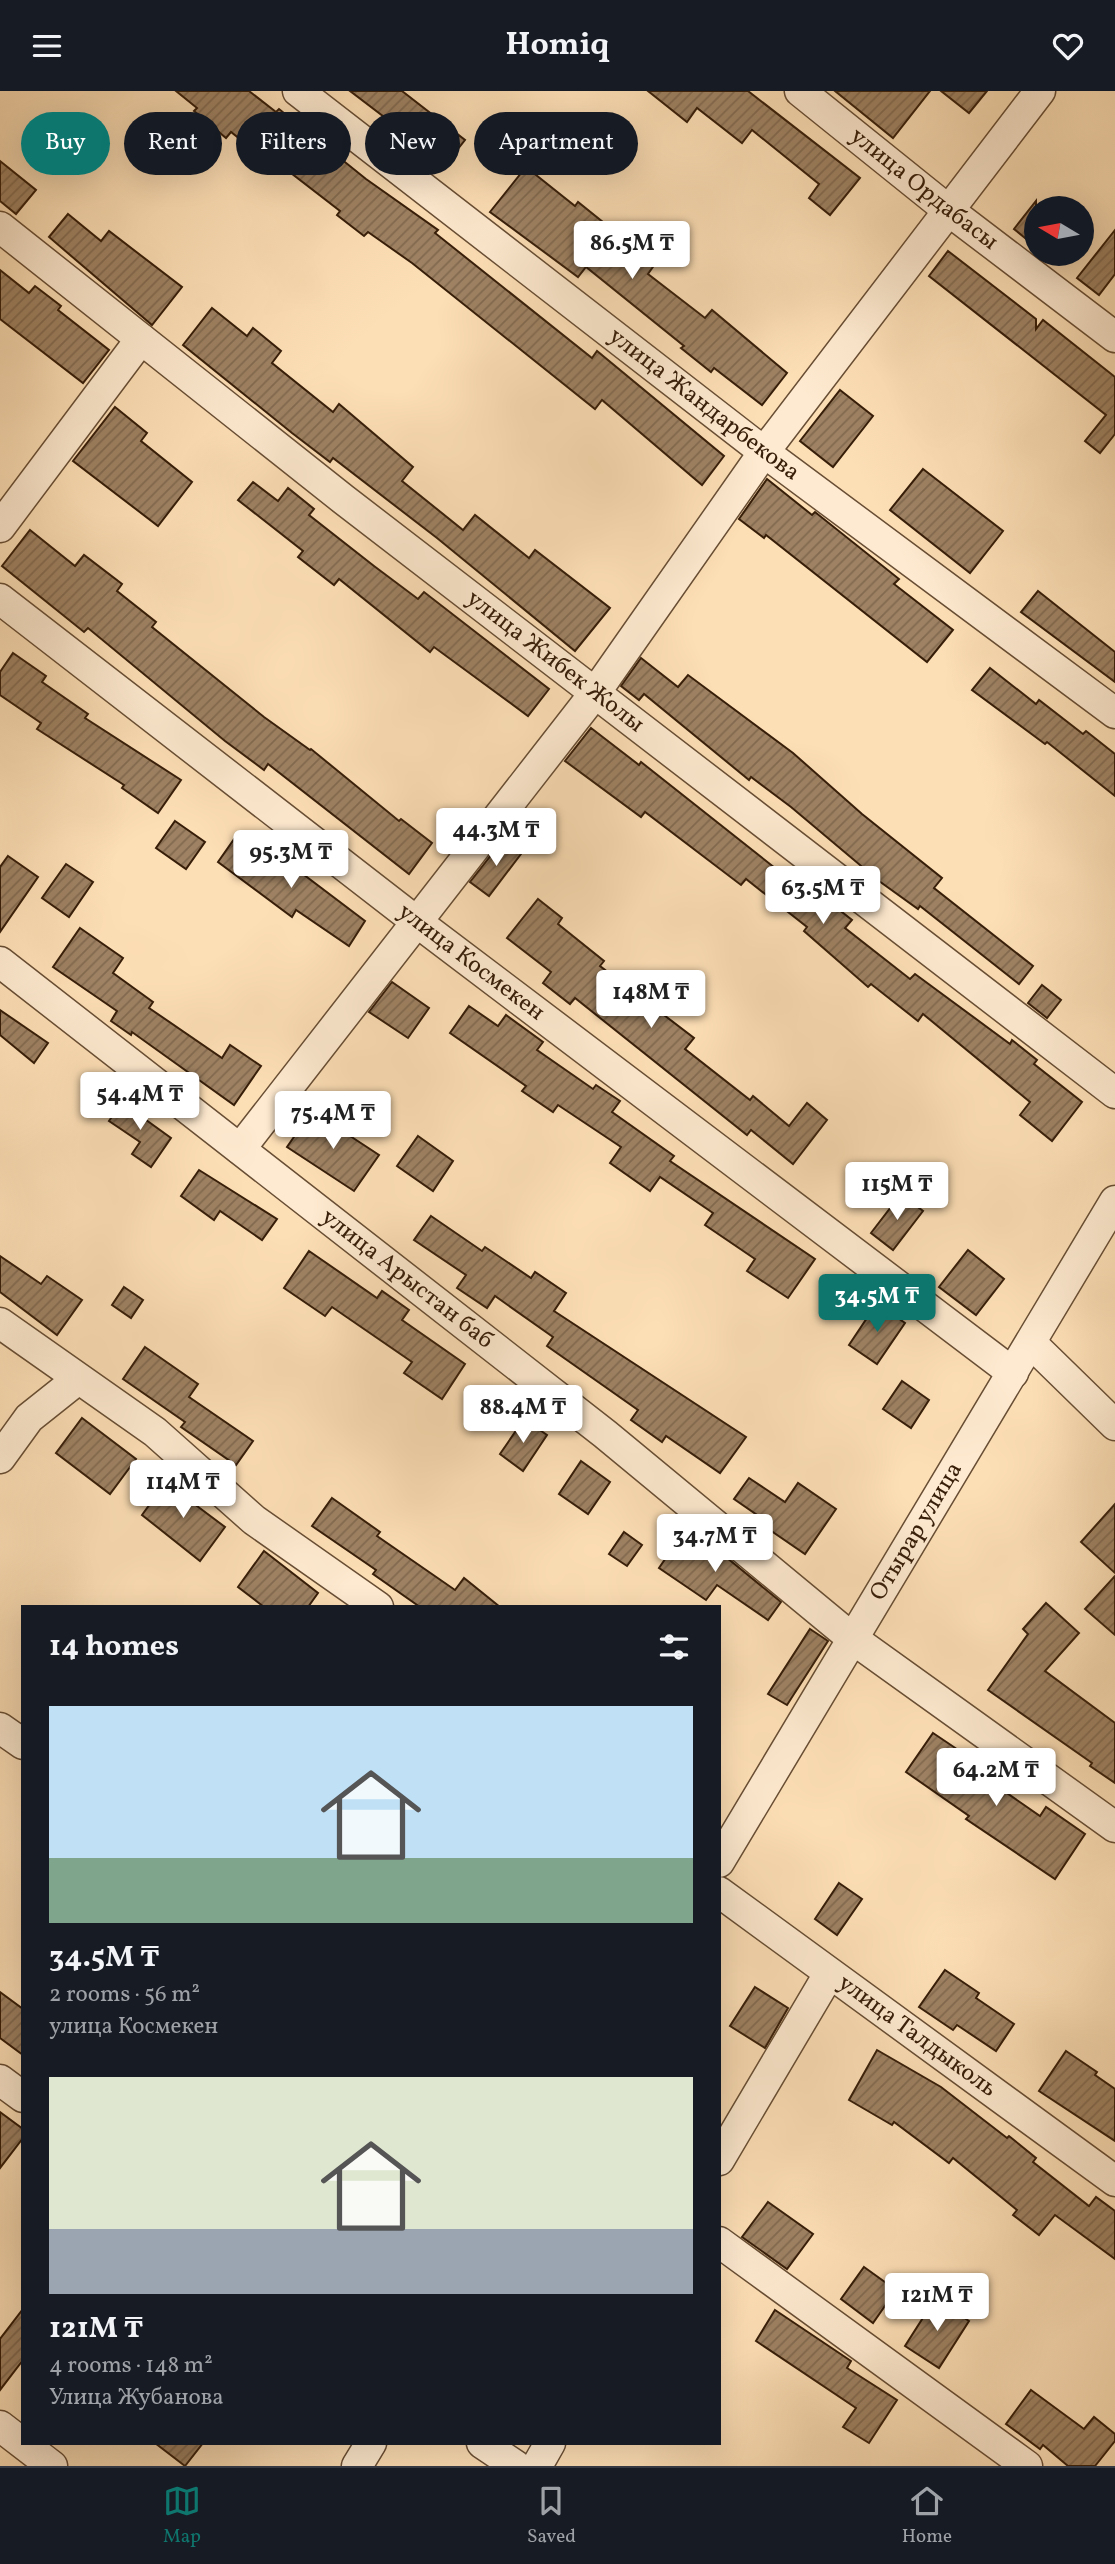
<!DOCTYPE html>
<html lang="en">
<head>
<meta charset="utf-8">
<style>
	body { margin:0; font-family:Vollkorn,serif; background:#20242c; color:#f1f3f6; height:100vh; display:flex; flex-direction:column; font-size:26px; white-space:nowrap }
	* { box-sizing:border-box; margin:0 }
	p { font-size:23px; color:#9ea1a6 }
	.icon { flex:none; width:38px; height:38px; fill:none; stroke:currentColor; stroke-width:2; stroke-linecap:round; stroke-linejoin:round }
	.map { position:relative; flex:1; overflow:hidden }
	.sheet { position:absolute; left:21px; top:1514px; width:700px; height:840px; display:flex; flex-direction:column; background:#171b24; border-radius:0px; box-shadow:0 7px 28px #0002 }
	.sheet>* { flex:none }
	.hud { position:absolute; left:21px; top:21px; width:700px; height:63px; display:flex; gap:14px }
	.needle { width:46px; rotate:280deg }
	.tools { position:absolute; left:1024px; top:105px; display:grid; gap:14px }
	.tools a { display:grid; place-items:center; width:70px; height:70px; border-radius:50%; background:#171b24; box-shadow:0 7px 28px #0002; font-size:35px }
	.price { position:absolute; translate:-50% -60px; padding:0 16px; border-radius:7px; background:#fff; color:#222; font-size:23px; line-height:46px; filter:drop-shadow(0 2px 4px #0008) }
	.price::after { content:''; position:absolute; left:50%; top:42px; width:21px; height:16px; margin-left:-10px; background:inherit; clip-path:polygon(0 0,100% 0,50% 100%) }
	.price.selected { background:#0f766e; color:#fff }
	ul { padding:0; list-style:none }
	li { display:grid; align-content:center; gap:14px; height:371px; padding:0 28px }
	li span { display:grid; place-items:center; height:217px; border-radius:0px; color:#555 }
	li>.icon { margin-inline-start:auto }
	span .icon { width:126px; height:126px; fill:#fffc; stroke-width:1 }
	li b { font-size:30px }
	h2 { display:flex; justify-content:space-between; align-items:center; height:84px; padding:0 28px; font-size:30px }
	.pill { padding:0 24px; border-radius:32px; background:#171b24; box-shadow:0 7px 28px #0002; font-size:24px; line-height:63px }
	.pill.selected { background:#0f766e; color:#fff }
	header { display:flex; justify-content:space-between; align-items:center; height:91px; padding:0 28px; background:#171b24; font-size:32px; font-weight:700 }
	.dock { display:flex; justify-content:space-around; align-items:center; height:98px; border-top:2px solid #363941; background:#171b24; font-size:19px; color:#9ea1a6 }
	.dock a { display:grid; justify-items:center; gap:4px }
	.dock .selected { color:#0f766e }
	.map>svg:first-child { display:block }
	.building { fill:url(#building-hatch); stroke:#371e09; stroke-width:2 }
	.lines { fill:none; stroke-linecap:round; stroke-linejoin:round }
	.minor-casing { stroke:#684e34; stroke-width:33 }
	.minor { stroke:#feead0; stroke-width:30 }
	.labels { text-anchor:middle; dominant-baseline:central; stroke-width:5; stroke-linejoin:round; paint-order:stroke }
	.street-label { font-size:24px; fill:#371e09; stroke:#feead0 }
</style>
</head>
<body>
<header><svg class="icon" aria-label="menu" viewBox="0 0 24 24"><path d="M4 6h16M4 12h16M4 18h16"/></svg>Homiq<svg class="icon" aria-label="heart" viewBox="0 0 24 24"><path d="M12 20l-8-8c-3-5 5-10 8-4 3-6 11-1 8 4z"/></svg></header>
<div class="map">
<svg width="1115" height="2375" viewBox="0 0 1115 2375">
	<defs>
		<pattern id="building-hatch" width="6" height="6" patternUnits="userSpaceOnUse" patternTransform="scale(1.75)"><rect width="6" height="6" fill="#9e8263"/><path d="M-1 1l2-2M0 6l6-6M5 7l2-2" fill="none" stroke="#826a50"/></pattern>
	</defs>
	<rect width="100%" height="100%" fill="#fddfb6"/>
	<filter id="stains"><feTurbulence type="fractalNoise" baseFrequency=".00286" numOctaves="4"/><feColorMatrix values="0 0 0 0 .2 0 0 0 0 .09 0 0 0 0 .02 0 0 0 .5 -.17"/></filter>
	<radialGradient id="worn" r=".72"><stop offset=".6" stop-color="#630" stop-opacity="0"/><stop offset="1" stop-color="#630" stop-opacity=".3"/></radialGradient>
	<g class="building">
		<path d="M 176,0 L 249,0 L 276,21 L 279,18 L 366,88 L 438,139 L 435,142 L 592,267 L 597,260 L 724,365 L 702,394 L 602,309 L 595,318 L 412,172 L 368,141 L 364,145 L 337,124 L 340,120 L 274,69 L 271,73 L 231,41 L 226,47 L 194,20 L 197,17 Z"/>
		<path d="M 350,0 L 402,0 L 465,49 L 446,73 Z"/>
		<path d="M 648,0 L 748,0 L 860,87 L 830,124 L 809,107 L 819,93 L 752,39 L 742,52 L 697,17 L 687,31 Z"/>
		<path d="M 835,0 L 930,0 L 893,47 Z"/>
		<path d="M 941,0 L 987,0 L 969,22 Z"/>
		<path d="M 0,70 L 36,99 L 16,123 L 0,110 Z"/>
		<path d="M 526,76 L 575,115 L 578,111 L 655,173 L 648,183 L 705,227 L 712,219 L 787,282 L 762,314 L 714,277 L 711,281 L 681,257 L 684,255 L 586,176 L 578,186 L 490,121 Z"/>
		<path d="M 1036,110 L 1036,156 L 1014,138 Z"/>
		<path d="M 68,123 L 101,150 L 109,140 L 182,196 L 152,234 L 49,146 Z"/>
		<path d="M 1115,139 L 1115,183 L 1099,204 L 1077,187 Z"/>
		<path d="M 948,160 L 1036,228 L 1036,238 L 1043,229 L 1115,286 L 1115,343 L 1100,362 L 1085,350 L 1106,324 L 929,185 Z"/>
		<path d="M 0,179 L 29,202 L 35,195 L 61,215 L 58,219 L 109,259 L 83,292 L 0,228 Z"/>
		<path d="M 212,217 L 247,245 L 253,237 L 281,260 L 272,272 L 333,321 L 339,313 L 413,376 L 402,390 L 463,439 L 475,424 L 529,467 L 535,459 L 610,517 L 575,560 L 437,447 L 333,367 L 330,371 L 292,342 L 183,254 Z"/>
		<path d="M 840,299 L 873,325 L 833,376 L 800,350 Z"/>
		<path d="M 115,316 L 147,342 L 141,350 L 192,391 L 158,435 L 73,370 Z"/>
		<path d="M 923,378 L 1003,440 L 970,482 L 890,419 Z"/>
		<path d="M 767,388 L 812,424 L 815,421 L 899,488 L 894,493 L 953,539 L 927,571 L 766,444 L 764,447 L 739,428 Z"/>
		<path d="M 253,391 L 278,410 L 288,397 L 314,418 L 309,424 L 374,475 L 418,508 L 424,501 L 549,598 L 528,625 L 434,556 L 430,561 L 339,488 L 334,494 L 298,466 L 303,460 L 238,409 Z"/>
		<path d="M 30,439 L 75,475 L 84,464 L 122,493 L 117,500 L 156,531 L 152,536 L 264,626 L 310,659 L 311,658 L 399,730 L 401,728 L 432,752 L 409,783 L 268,673 L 264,679 L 225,650 L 88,537 L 84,541 L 2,475 Z"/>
		<path d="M 1038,500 L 1115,561 L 1115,591 L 1021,521 Z"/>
		<path d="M 13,562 L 46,585 L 42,591 L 88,623 L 85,627 L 181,689 L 158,722 L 122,697 L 124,694 L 37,638 L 41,632 L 0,604 L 0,581 Z"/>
		<path d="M 641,567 L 678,596 L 688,584 L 793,662 L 862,723 L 942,787 L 934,797 L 1033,875 L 1019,893 L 920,815 L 918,818 L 879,790 L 791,716 L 751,686 L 749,689 L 644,603 L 639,609 L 621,595 Z"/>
		<path d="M 990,577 L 1036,613 L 1039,609 L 1083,643 L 1086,640 L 1115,663 L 1115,705 L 1047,651 L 1045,653 L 972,599 Z"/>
		<path d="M 591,637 L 639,674 L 641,671 L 823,815 L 828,810 L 852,829 L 845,837 L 910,888 L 915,883 L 1010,953 L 1012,949 L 1037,969 L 1034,973 L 1082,1011 L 1052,1050 L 1020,1024 L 1030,1011 L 923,923 L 918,930 L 871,893 L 868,896 L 804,840 L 807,836 L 746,788 L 741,794 L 645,721 L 641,726 L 565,670 Z"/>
		<path d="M 175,730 L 205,751 L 186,778 L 156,757 Z"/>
		<path d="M 237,744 L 280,773 L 283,768 L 365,830 L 349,855 L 296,819 L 292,826 L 218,771 Z"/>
		<path d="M 503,749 L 521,763 L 489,805 L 470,791 Z"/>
		<path d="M 8,765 L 38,786 L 0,841 L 0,776 Z"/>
		<path d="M 66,773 L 93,791 L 69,826 L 42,807 Z"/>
		<path d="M 538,808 L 562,827 L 558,833 L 604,870 L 600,875 L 694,947 L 685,958 L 750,1009 L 753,1005 L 789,1035 L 807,1012 L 827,1029 L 793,1073 L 751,1039 L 747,1044 L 575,907 L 570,913 L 543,892 L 551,881 L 507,847 Z"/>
		<path d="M 80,837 L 123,867 L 113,882 L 153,911 L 149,917 L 222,967 L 230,954 L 261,975 L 234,1014 L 132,941 L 131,944 L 111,930 L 117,920 L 53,876 Z"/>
		<path d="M 392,891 L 429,917 L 408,947 L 369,921 Z"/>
		<path d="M 1042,894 L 1061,909 L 1047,927 L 1028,912 Z"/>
		<path d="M 469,915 L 498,935 L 506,924 L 543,951 L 537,959 L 593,998 L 596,994 L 620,1010 L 612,1021 L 674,1065 L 670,1070 L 815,1168 L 788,1207 L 747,1180 L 755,1168 L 705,1134 L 713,1122 L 660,1086 L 650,1100 L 610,1072 L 621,1056 L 558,1014 L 553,1021 L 522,1000 L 526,995 L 450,942 Z"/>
		<path d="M 0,919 L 48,952 L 34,972 L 0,944 Z"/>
		<path d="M 125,1007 L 145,1021 L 142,1026 L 171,1047 L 151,1076 L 132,1063 L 140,1051 L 109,1030 Z"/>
		<path d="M 312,1020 L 379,1064 L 354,1100 L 287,1056 Z"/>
		<path d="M 418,1045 L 453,1070 L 433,1100 L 397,1075 Z"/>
		<path d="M 199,1079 L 277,1128 L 262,1149 L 220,1120 L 214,1129 L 181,1105 Z"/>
		<path d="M 901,1103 L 923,1120 L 893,1159 L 871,1142 Z"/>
		<path d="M 431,1125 L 482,1160 L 485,1156 L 531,1187 L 535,1181 L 566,1202 L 554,1220 L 746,1346 L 720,1382 L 666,1345 L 662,1351 L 631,1329 L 638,1319 L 547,1255 L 553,1246 L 495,1205 L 487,1217 L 457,1197 L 466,1184 L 414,1149 Z"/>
		<path d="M 968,1159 L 1004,1188 L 976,1224 L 939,1196 Z"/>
		<path d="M 309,1160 L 377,1207 L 382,1200 L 409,1219 L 402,1229 L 465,1273 L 442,1308 L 404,1282 L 412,1271 L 332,1216 L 325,1225 L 284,1197 Z"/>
		<path d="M 0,1165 L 41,1193 L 47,1185 L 82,1209 L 57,1244 L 0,1201 Z"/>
		<path d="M 124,1196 L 143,1209 L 131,1227 L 112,1214 Z"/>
		<path d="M 877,1212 L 905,1232 L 877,1273 L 849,1254 Z"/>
		<path d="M 145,1256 L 198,1293 L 189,1306 L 253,1350 L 236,1374 L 181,1336 L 185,1331 L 123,1288 Z"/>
		<path d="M 902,1290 L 929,1309 L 911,1337 L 883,1318 Z"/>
		<path d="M 82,1327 L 136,1368 L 110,1403 L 56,1362 Z"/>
		<path d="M 524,1328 L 547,1344 L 523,1380 L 500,1363 Z"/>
		<path d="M 581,1370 L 610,1391 L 588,1423 L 559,1403 Z"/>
		<path d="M 749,1387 L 785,1411 L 798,1392 L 836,1418 L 805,1463 L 767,1437 L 770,1433 L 734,1408 Z"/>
		<path d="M 168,1388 L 191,1405 L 189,1409 L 225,1436 L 200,1470 L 142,1424 Z"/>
		<path d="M 332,1407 L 380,1441 L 377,1445 L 455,1499 L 464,1487 L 500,1516 L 420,1516 L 373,1483 L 376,1479 L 312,1435 Z"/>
		<path d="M 1115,1413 L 1115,1482 L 1081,1451 Z"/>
		<path d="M 688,1435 L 781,1511 L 768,1529 L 717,1494 L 706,1509 L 659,1477 Z"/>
		<path d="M 624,1441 L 642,1454 L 627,1475 L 609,1463 Z"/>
		<path d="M 264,1460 L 318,1502 L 308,1516 L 264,1516 L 238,1496 Z"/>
		<path d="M 1115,1485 L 1115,1544 L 1085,1518 Z"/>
		<path d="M 1046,1512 L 1079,1542 L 1045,1580 L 1115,1632 L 1115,1692 L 1090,1675 L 1092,1672 L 988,1599 L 1028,1543 L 1023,1538 Z"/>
		<path d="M 810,1538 L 828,1550 L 787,1614 L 768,1603 Z"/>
		<path d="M 933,1642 L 982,1675 L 978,1682 L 1040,1725 L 1046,1716 L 1085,1743 L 1055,1788 L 966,1728 L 969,1725 L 906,1681 Z"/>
		<path d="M 839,1792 L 862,1808 L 837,1844 L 815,1828 Z"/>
		<path d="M 945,1879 L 979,1902 L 976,1907 L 1014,1933 L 996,1960 L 957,1934 L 953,1939 L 919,1916 Z"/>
		<path d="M 755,1896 L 788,1917 L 765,1957 L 730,1935 Z"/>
		<path d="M 0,1901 L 23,1918 L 23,1964 L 0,1947 Z"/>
		<path d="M 877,1959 L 941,1996 L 1007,2047 L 1009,2045 L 1036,2067 L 1033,2071 L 1089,2115 L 1096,2106 L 1115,2120 L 1115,2168 L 1055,2124 L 1039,2144 L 1013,2124 L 1017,2119 L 953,2067 L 949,2072 L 894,2031 L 892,2034 L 849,2009 Z"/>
		<path d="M 1066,1960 L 1097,1981 L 1095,1984 L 1115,1998 L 1115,2050 L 1039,2000 Z"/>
		<path d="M 0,2021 L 23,2038 L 23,2047 L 0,2077 Z"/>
		<path d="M 768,2111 L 813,2143 L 787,2178 L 742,2146 Z"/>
		<path d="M 864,2176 L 896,2199 L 873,2232 L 841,2208 Z"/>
		<path d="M 935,2208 L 969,2230 L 939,2277 L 905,2255 Z"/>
		<path d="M 23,2218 L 23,2269 L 0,2299 L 0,2248 Z"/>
		<path d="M 775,2219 L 851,2270 L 847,2277 L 897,2309 L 869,2352 L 843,2336 L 856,2317 L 756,2250 Z"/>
		<path d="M 1031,2299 L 1084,2338 L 1094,2326 L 1115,2343 L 1115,2350 L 1095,2375 L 1068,2375 L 1043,2354 L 1040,2358 L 1006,2333 Z"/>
		<path d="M 155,2352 L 203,2352 L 185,2375 Z"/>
	</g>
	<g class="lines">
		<g class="minor-casing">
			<g id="minor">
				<path id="s1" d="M 298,0 L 764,361 L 1115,622"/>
				<path id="s2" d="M 800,0 L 948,119 L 1115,246"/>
				<path id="s3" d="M 0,136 L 343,408 L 1115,1002"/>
				<path d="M 0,436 L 141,248"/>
				<path id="s4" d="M 0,508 L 417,831 L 1013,1282"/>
				<path id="s5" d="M 0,871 L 605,1343 L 853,1548 L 1115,1736"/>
				<path d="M 240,1058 L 595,602 L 764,361 L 1040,0"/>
				<path d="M 0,1232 L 155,1341 L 254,1429 L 378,1516"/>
				<path d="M 1031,1252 L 1115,1334"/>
				<path d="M 0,1367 L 29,1327 L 78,1288"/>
				<path d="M 0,1637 L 23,1653"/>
				<path id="s6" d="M 719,1771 L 1115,1110"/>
				<path id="s7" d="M 719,1801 L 1115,2090"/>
				<path d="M 0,1989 L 23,2006"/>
				<path d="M 719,2069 L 829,1883"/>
				<path d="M 719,2151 L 1027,2375"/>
				<path d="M 0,2335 L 52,2375"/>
				<path d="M 482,2352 L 516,2375"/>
				<path d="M 357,2375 L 371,2352"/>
				<path d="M 537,2375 L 550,2352"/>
			</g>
		</g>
		<use href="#minor" class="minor"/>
	</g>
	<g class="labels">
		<g class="street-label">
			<text stroke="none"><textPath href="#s2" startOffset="158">улица Ордабасы</textPath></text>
			<text stroke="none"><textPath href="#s1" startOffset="513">улица Жандарбекова</textPath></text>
			<text stroke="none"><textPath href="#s3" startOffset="705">улица Жибек Жолы</textPath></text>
			<text stroke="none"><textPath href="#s4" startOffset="595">улица Космекен</textPath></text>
			<text stroke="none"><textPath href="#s5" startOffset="516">улица Арыстан баб</textPath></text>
			<text stroke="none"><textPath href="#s6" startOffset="385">Отырар улица</textPath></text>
			<text stroke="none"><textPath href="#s7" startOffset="245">улица Талдыколь</textPath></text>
		</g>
	</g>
	<rect width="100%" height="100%" filter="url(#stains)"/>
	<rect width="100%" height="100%" fill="url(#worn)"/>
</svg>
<div class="tools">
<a><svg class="needle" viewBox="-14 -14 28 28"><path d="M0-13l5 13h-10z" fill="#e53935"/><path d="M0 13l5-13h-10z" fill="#9ea1a6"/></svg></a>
</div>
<b class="price" style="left:632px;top:190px">86.5M ₸</b>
<b class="price" style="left:496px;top:777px">44.3M ₸</b>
<b class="price" style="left:291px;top:799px">95.3M ₸</b>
<b class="price" style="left:823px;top:835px">63.5M ₸</b>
<b class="price" style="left:651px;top:939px">148M ₸</b>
<b class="price" style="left:140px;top:1041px">54.4M ₸</b>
<b class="price" style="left:333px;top:1060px">75.4M ₸</b>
<b class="price" style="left:897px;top:1131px">115M ₸</b>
<b class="price selected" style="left:877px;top:1243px">34.5M ₸</b>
<b class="price" style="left:523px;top:1354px">88.4M ₸</b>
<b class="price" style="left:183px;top:1429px">114M ₸</b>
<b class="price" style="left:715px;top:1483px">34.7M ₸</b>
<b class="price" style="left:996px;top:1717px">64.2M ₸</b>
<b class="price" style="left:937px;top:2242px">121M ₸</b>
<div class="hud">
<a class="pill selected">Buy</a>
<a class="pill">Rent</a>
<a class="pill">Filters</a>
<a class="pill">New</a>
<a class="pill">Apartment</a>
</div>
<section class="sheet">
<h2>14 homes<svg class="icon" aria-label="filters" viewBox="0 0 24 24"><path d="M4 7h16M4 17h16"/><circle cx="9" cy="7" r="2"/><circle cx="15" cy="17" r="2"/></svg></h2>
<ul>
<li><span style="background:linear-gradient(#bfe0f5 70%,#7fa58c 0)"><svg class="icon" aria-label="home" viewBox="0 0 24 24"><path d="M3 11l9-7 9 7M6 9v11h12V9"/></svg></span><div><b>34.5M ₸</b><p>2 rooms · 56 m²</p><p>улица Космекен</p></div></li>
<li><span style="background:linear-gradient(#dfe7d0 70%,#9aa5b1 0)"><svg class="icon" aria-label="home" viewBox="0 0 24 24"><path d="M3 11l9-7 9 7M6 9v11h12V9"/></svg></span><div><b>121M ₸</b><p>4 rooms · 148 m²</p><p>Улица Жубанова</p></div></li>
</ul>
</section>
</div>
<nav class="dock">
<a class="selected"><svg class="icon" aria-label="map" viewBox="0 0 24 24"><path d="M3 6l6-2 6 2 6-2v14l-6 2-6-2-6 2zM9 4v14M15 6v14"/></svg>Map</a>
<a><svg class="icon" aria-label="saved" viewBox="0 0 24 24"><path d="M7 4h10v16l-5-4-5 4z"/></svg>Saved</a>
<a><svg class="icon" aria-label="home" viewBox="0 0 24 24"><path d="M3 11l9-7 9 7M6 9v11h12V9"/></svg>Home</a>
</nav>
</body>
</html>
